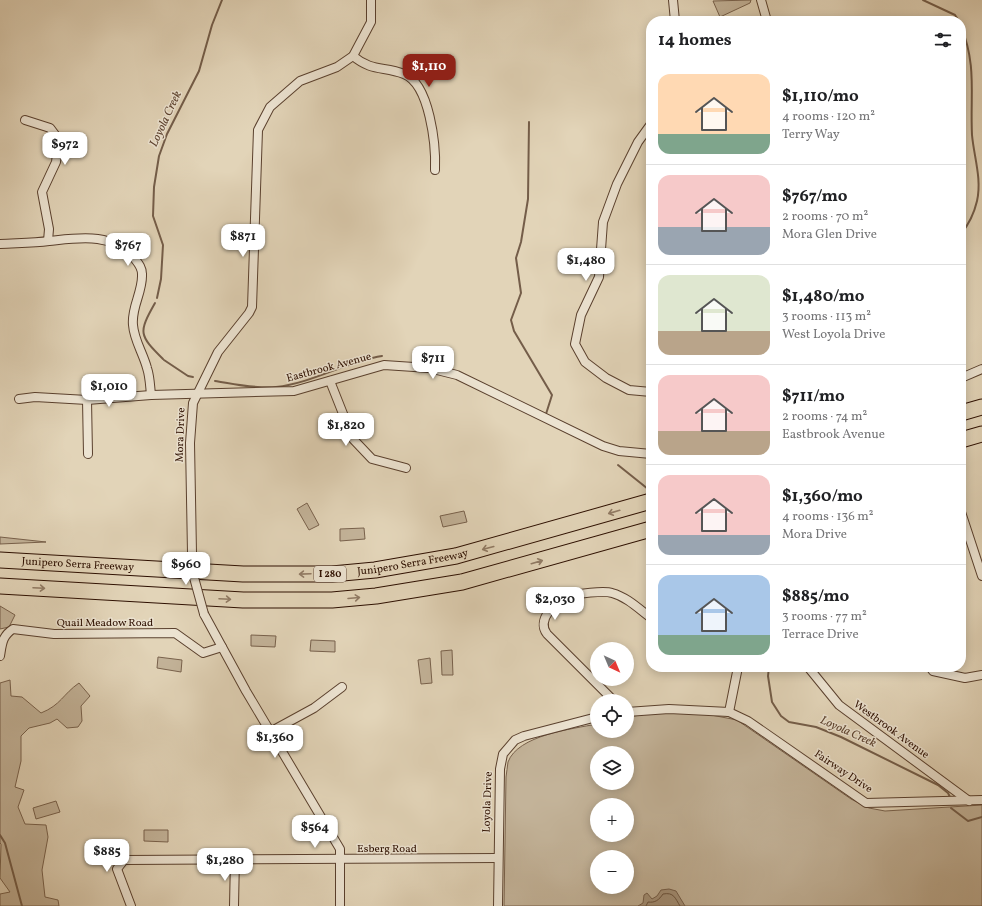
<!DOCTYPE html>
<html lang="en">
<head>
<meta charset="utf-8">
<style>
	body { margin:0; font-family:Vollkorn,serif; background:#f6f6f6; color:#202124; height:100vh; display:flex; flex-direction:column; font-size:15px; white-space:nowrap }
	* { box-sizing:border-box; margin:0 }
	p { font-size:13px; color:#757577 }
	.icon { flex:none; width:22px; height:22px; fill:none; stroke:currentColor; stroke-width:2; stroke-linecap:round; stroke-linejoin:round }
	.map { position:relative; flex:1; overflow:hidden }
	.side { position:absolute; left:646px; top:16px; width:320px; height:656px; display:flex; flex-direction:column; background:#fff; border-radius:16px; box-shadow:0 2px 10px #0003 }
	.side>* { flex:none }
	.needle { width:26px; rotate:136deg }
	.controls { position:absolute; left:590px; top:642px; display:grid; gap:8px }
	.controls a { display:grid; place-items:center; width:44px; height:44px; border-radius:50%; background:#fff; box-shadow:0 2px 10px #0003; font-size:20px }
	.price { position:absolute; translate:-50% -34px; padding:0 9px; border-radius:8px; background:#fff; color:#222; font-size:13px; line-height:26px; filter:drop-shadow(0 1px 2px #0008) }
	.price::after { content:''; position:absolute; left:50%; top:24px; width:12px; height:9px; margin-left:-6px; background:inherit; clip-path:polygon(0 0,100% 0,50% 100%) }
	.price.selected { background:#8f2418; color:#fff }
	ul { padding:0; list-style:none }
	li { display:flex; align-items:center; gap:12px; height:100px; padding:0 12px }
	li+li { border-top:1px solid #e0e0e0 }
	li span { display:grid; place-items:center; flex:none; width:112px; height:80px; border-radius:12px; color:#555 }
	li>.icon { margin-inline-start:auto }
	span .icon { width:48px; height:48px; fill:#fffc; stroke-width:1 }
	li b { font-size:17px }
	h2 { display:flex; justify-content:space-between; align-items:center; height:48px; padding:0 12px; font-size:17px }
	.map>svg:first-child { display:block }
	.green { fill:#c3b399; stroke:#78614c; fill-rule:evenodd }
	.water { fill:#a49179; stroke:#745d49 }
	.lines { fill:none; stroke-linecap:round; stroke-linejoin:round }
	.shore { stroke:#68503c; stroke-width:1 }
	.stream { stroke:#745d49; stroke-width:2 }
	.minor-casing { stroke:#5a402e; stroke-width:10 }
	.motorway-casing { stroke:#2d0f00; stroke-width:17 }
	.minor { stroke:#ece3d1; stroke-width:8 }
	.motorway { stroke:#e2d4b8; stroke-width:15 }
	.minor-bridge-casing { stroke:#5a402e; stroke-width:10; stroke-linecap:butt }
	.minor-bridge { stroke:#ece3d1; stroke-width:8 }
	.oneway { stroke:#917b65 }
	.labels { text-anchor:middle; dominant-baseline:central; stroke-width:3; stroke-linejoin:round; paint-order:stroke }
	.shield { fill:#ece3d1; stroke:#664f3f; stroke-width:1 }
	.shield-label { font-size:10px; font-weight:bold; fill:#2d0f00 }
	.street-label { font-size:11px; fill:#2d0f00; stroke:#ece3d1 }
	.water-label { font-size:12px; font-style:italic; fill:#5d4330; stroke:#ece3d1 }
</style>
</head>
<body>
<div class="map">
<svg width="982" height="906" viewBox="0 0 982 906">
	<rect width="100%" height="100%" fill="#e2d4b8"/>
	<filter id="stains"><feTurbulence type="fractalNoise" baseFrequency=".005" numOctaves="4"/><feColorMatrix values="0 0 0 0 .2 0 0 0 0 .09 0 0 0 0 .02 0 0 0 .5 -.17"/></filter>
	<radialGradient id="worn" r=".72"><stop offset=".6" stop-color="#630" stop-opacity="0"/><stop offset="1" stop-color="#630" stop-opacity=".3"/></radialGradient>
	<g class="green">
		<path d="M 751,0 L 750,3 L 720,17 L 713,1 Z"/>
		<path d="M 307,503 L 319,525 L 309,530 L 297,509 Z"/>
		<path d="M 464,511 L 467,522 L 443,527 L 440,516 Z"/>
		<path d="M 364,528 L 365,539 L 340,541 L 340,529 Z"/>
		<path d="M 0,537 L 46,542 L 0,544 Z"/>
		<path d="M 0,606 L 15,615 L 9,627 L 0,629 Z"/>
		<path d="M 251,635 L 276,636 L 275,647 L 251,646 Z"/>
		<path d="M 311,640 L 335,641 L 335,652 L 310,651 Z"/>
		<path d="M 452,650 L 453,675 L 442,675 L 441,651 Z"/>
		<path d="M 158,657 L 182,660 L 181,672 L 157,668 Z"/>
		<path d="M 430,658 L 432,683 L 421,684 L 418,660 Z"/>
		<path d="M 10,680 L 11,696 L 22,697 L 41,713 C 61,705 63,694 79,683 L 90,696 L 81,706 L 82,721 L 78,727 L 67,728 L 57,719 L 50,723 L 29,728 L 21,736 L 21,761 L 15,787 L 24,790 L 18,807 L 25,824 L 46,825 L 48,837 L 42,870 L 45,897 L 58,900 L 59,906 L 0,906 L 0,894 L 10,892 L 0,878 L 1,844 L 0,843 L 0,683 Z"/>
		<path d="M 660,712 L 706,714 L 737,720 L 851,799 L 869,808 L 885,811 L 982,805 L 982,906 L 504,906 L 506,777 C 507,772 507,767 508,762 C 518,735 572,729 597,724 L 597,731 L 627,731 L 627,717 ZM 597,753 L 627,753 L 627,783 L 597,783 ZM 597,805 L 627,805 L 627,835 L 597,835 ZM 597,857 L 627,857 L 627,887 L 597,887 Z"/>
		<path d="M 56,801 L 60,812 L 36,819 L 33,808 Z"/>
		<path d="M 144,830 L 168,830 L 168,842 L 144,841 Z"/>
	</g>
	<path class="water" d="M 669,889 L 676,891 L 685,906 L 638,906 L 643,903 L 644,895 L 647,893 L 652,899 L 657,896 L 661,890 Z"/>
	<g class="lines">
		<path class="shore" d="M 646,906 L 648,902 C 655,903 659,900 663,894 C 674,892 675,898 680,906"/>
		<g class="stream">
			<path d="M 923,0 L 955,15 L 959,21"/>
			<path d="M 961,26 C 977,66 970,94 972,135 C 974,157 982,179 977,201 C 974,214 969,224 961,234"/>
			<path d="M 529,122 L 528,199 L 521,242 L 516,258 L 521,293 L 511,320 L 514,331 L 552,395 L 546,414"/>
			<path d="M 157,298 L 161,279 L 163,245 L 153,216 L 154,187 L 159,156 L 167,134 L 199,71 L 212,25 L 222,0"/>
			<path d="M 155,303 C 138,333 139,335 163,359"/>
			<path d="M 164,360 L 188,376 L 193,377"/>
			<path d="M 215,381 C 234,384 256,389 276,387 C 313,383 345,362 382,356"/>
			<path d="M 618,465 L 648,489"/>
			<path d="M 769,667 L 768,676 L 772,702 L 781,716 L 789,722 L 816,727 L 841,737 L 938,785 L 948,793 L 950,797"/>
			<path d="M 951,808 L 968,821 L 982,817"/>
			<path d="M 0,835 L 5,843 L 22,906"/>
		</g>
		<g class="minor-casing">
			<g id="minor">
				<path d="M 673,0 L 675,21"/>
				<path d="M 761,0 L 767,21"/>
				<path d="M 353,56 C 372,72 384,66 404,74 C 430,84 436,146 435,170"/>
				<path d="M 25,120 L 50,128 L 56,136 L 58,146 L 56,162 L 42,192 L 49,229 L 48,241"/>
				<path d="M 651,124 L 638,142 L 617,184 L 603,222 L 599,277 L 581,315 L 575,344 L 585,362 L 606,378 L 629,390 L 651,392"/>
				<path d="M 0,244 C 16,243 33,243 49,241 C 79,238 111,232 134,258 C 138,263 142,267 142,274 C 143,292 131,307 133,325 C 134,340 143,353 147,368 C 150,377 150,386 151,395"/>
				<path d="M 961,378 L 982,369"/>
				<path d="M 330,381 L 353,439 L 372,459 L 406,468"/>
				<path d="M 19,399 L 35,397 L 87,400 L 151,395 L 294,391 L 384,365 L 429,368 L 457,375 L 603,446 L 619,451 L 651,454"/>
				<path d="M 87,400 L 88,454"/>
				<path d="M 961,512 L 982,576"/>
				<path d="M 192,553 L 190,443 L 193,403 L 218,352 L 249,313 L 252,307 L 258,130 L 270,107 L 300,81 L 337,67 L 353,56 L 371,22 L 371,0"/>
				<path d="M 204,614 L 246,691 L 340,849 L 340,906"/>
				<path d="M 0,656 C 2,644 2,636 13,629 L 54,634 L 175,633 L 203,653 L 222,647"/>
				<path d="M 808,667 L 839,705 L 969,801"/>
				<path d="M 930,667 L 933,671 L 965,678 L 982,675"/>
				<path d="M 614,701 L 547,634 C 536,620 555,601 569,596 C 577,594 604,590 612,593 C 627,597 639,609 651,618"/>
				<path d="M 627,712 L 669,709 L 729,712 L 748,721 L 866,803 L 982,800"/>
				<path d="M 729,712 L 738,667"/>
				<path d="M 270,732 L 314,708 L 342,687"/>
				<path d="M 131,906 L 117,869 L 124,860 L 498,858"/>
				<path d="M 234,906 L 235,858"/>
				<path d="M 498,906 L 500,769 L 503,754 L 515,740 L 524,736 L 597,717"/>
			</g>
		</g>
		<g class="motorway-casing">
			<g id="motorway">
				<path d="M 961,413 L 982,407"/>
				<path d="M 961,440 L 982,434"/>
				<path id="s1" d="M 0,560 L 243,574 L 332,574 L 375,570 L 456,556 L 651,501"/>
				<path d="M 0,586 L 243,600 L 332,600 L 376,596 L 462,582 L 651,529"/>
			</g>
		</g>
		<use href="#minor" class="minor"/>
		<use href="#motorway" class="motorway"/>
		<g class="minor-bridge-casing">
			<path id="minor-bridge" d="M 192,553 L 193,574 L 204,614"/>
		</g>
		<use href="#minor-bridge" class="minor-bridge"/>
	</g>
	<defs><path id="oneway-shaft" d="M-6 0H5M1.5-3L5.5 0L1.5 3" fill="none" stroke-width="1.6" stroke-linecap="round" stroke-linejoin="round"/></defs>
	<g class="oneway">
		<use href="#oneway-shaft" transform="translate(614 512) rotate(164)"/>
		<use href="#oneway-shaft" transform="translate(488 548) rotate(165)"/>
		<use href="#oneway-shaft" transform="translate(537 562) rotate(-16)"/>
		<use href="#oneway-shaft" transform="translate(305 574) rotate(178)"/>
		<use href="#oneway-shaft" transform="translate(39 588) rotate(3)"/>
		<use href="#oneway-shaft" transform="translate(354 598) rotate(-5)"/>
		<use href="#oneway-shaft" transform="translate(225 599) rotate(3)"/>
	</g>
	<g class="labels">
		<rect class="shield" x="314" y="566" width="32" height="16" rx="3"/>
		<g class="shield-label">
			<text x="330" y="574">I 280</text>
		</g>
		<g class="street-label">
			<text transform="translate(329 368) rotate(-15)">Eastbrook Avenue</text>
			<text transform="translate(181 435) rotate(-88)">Mora Drive</text>
			<text stroke="none"><textPath href="#s1" startOffset="414">Junipero Serra Freeway</textPath></text>
			<text stroke="none"><textPath href="#s1" startOffset="78">Junipero Serra Freeway</textPath></text>
			<text x="105" y="623">Quail Meadow Road</text>
			<text transform="translate(891 730) rotate(36)">Westbrook Avenue</text>
			<text transform="translate(843 772) rotate(34)">Fairway Drive</text>
			<text transform="translate(488 802) rotate(-88)">Loyola Drive</text>
			<text x="387" y="849">Esberg Road</text>
		</g>
		<g class="water-label">
			<text transform="translate(166 119) rotate(-65)">Loyola Creek</text>
			<text transform="translate(848 732) rotate(24)">Loyola Creek</text>
		</g>
	</g>
	<rect width="100%" height="100%" filter="url(#stains)"/>
	<rect width="100%" height="100%" fill="url(#worn)"/>
</svg>
<div class="controls">
<a><svg class="needle" viewBox="-14 -14 28 28"><path d="M0-13l5 13h-10z" fill="#e53935"/><path d="M0 13l5-13h-10z" fill="#757577"/></svg></a>
<a><svg class="icon" aria-label="locate" viewBox="0 0 24 24"><circle cx="12" cy="12" r="6"/><path d="M12 2v4M12 18v4M2 12h4M18 12h4"/></svg></a>
<a><svg class="icon" aria-label="layers" viewBox="0 0 24 24"><path d="M12 4l9 5-9 5-9-5zM3 14l9 5 9-5"/></svg></a>
<a>+</a>
<a>−</a>
</div>
<b class="price selected" style="left:429px;top:88px">$1,110</b>
<b class="price" style="left:65px;top:166px">$972</b>
<b class="price" style="left:243px;top:258px">$871</b>
<b class="price" style="left:128px;top:267px">$767</b>
<b class="price" style="left:586px;top:282px">$1,480</b>
<b class="price" style="left:433px;top:380px">$711</b>
<b class="price" style="left:109px;top:408px">$1,010</b>
<b class="price" style="left:346px;top:447px">$1,820</b>
<b class="price" style="left:186px;top:586px">$960</b>
<b class="price" style="left:555px;top:621px">$2,030</b>
<b class="price" style="left:275px;top:759px">$1,360</b>
<b class="price" style="left:315px;top:849px">$564</b>
<b class="price" style="left:107px;top:873px">$885</b>
<b class="price" style="left:225px;top:882px">$1,280</b>
<section class="side">
<h2>14 homes<svg class="icon" aria-label="filters" viewBox="0 0 24 24"><path d="M4 7h16M4 17h16"/><circle cx="9" cy="7" r="2"/><circle cx="15" cy="17" r="2"/></svg></h2>
<ul>
<li><span style="background:linear-gradient(#ffd9b3 75%,#7fa58c 0)"><svg class="icon" aria-label="home" viewBox="0 0 24 24"><path d="M3 11l9-7 9 7M6 9v11h12V9"/></svg></span><div><b>$1,110/mo</b><p>4 rooms · 120 m²</p><p>Terry Way</p></div></li>
<li><span style="background:linear-gradient(#f6c9c9 65%,#9aa5b1 0)"><svg class="icon" aria-label="home" viewBox="0 0 24 24"><path d="M3 11l9-7 9 7M6 9v11h12V9"/></svg></span><div><b>$767/mo</b><p>2 rooms · 70 m²</p><p>Mora Glen Drive</p></div></li>
<li><span style="background:linear-gradient(#dfe7d0 70%,#b9a48a 0)"><svg class="icon" aria-label="home" viewBox="0 0 24 24"><path d="M3 11l9-7 9 7M6 9v11h12V9"/></svg></span><div><b>$1,480/mo</b><p>3 rooms · 113 m²</p><p>West Loyola Drive</p></div></li>
<li><span style="background:linear-gradient(#f6c9c9 70%,#b9a48a 0)"><svg class="icon" aria-label="home" viewBox="0 0 24 24"><path d="M3 11l9-7 9 7M6 9v11h12V9"/></svg></span><div><b>$711/mo</b><p>2 rooms · 74 m²</p><p>Eastbrook Avenue</p></div></li>
<li><span style="background:linear-gradient(#f6c9c9 75%,#9aa5b1 0)"><svg class="icon" aria-label="home" viewBox="0 0 24 24"><path d="M3 11l9-7 9 7M6 9v11h12V9"/></svg></span><div><b>$1,360/mo</b><p>4 rooms · 136 m²</p><p>Mora Drive</p></div></li>
<li><span style="background:linear-gradient(#a9c7e8 75%,#7fa58c 0)"><svg class="icon" aria-label="home" viewBox="0 0 24 24"><path d="M3 11l9-7 9 7M6 9v11h12V9"/></svg></span><div><b>$885/mo</b><p>3 rooms · 77 m²</p><p>Terrace Drive</p></div></li>
</ul>
</section>
</div>
</body>
</html>
